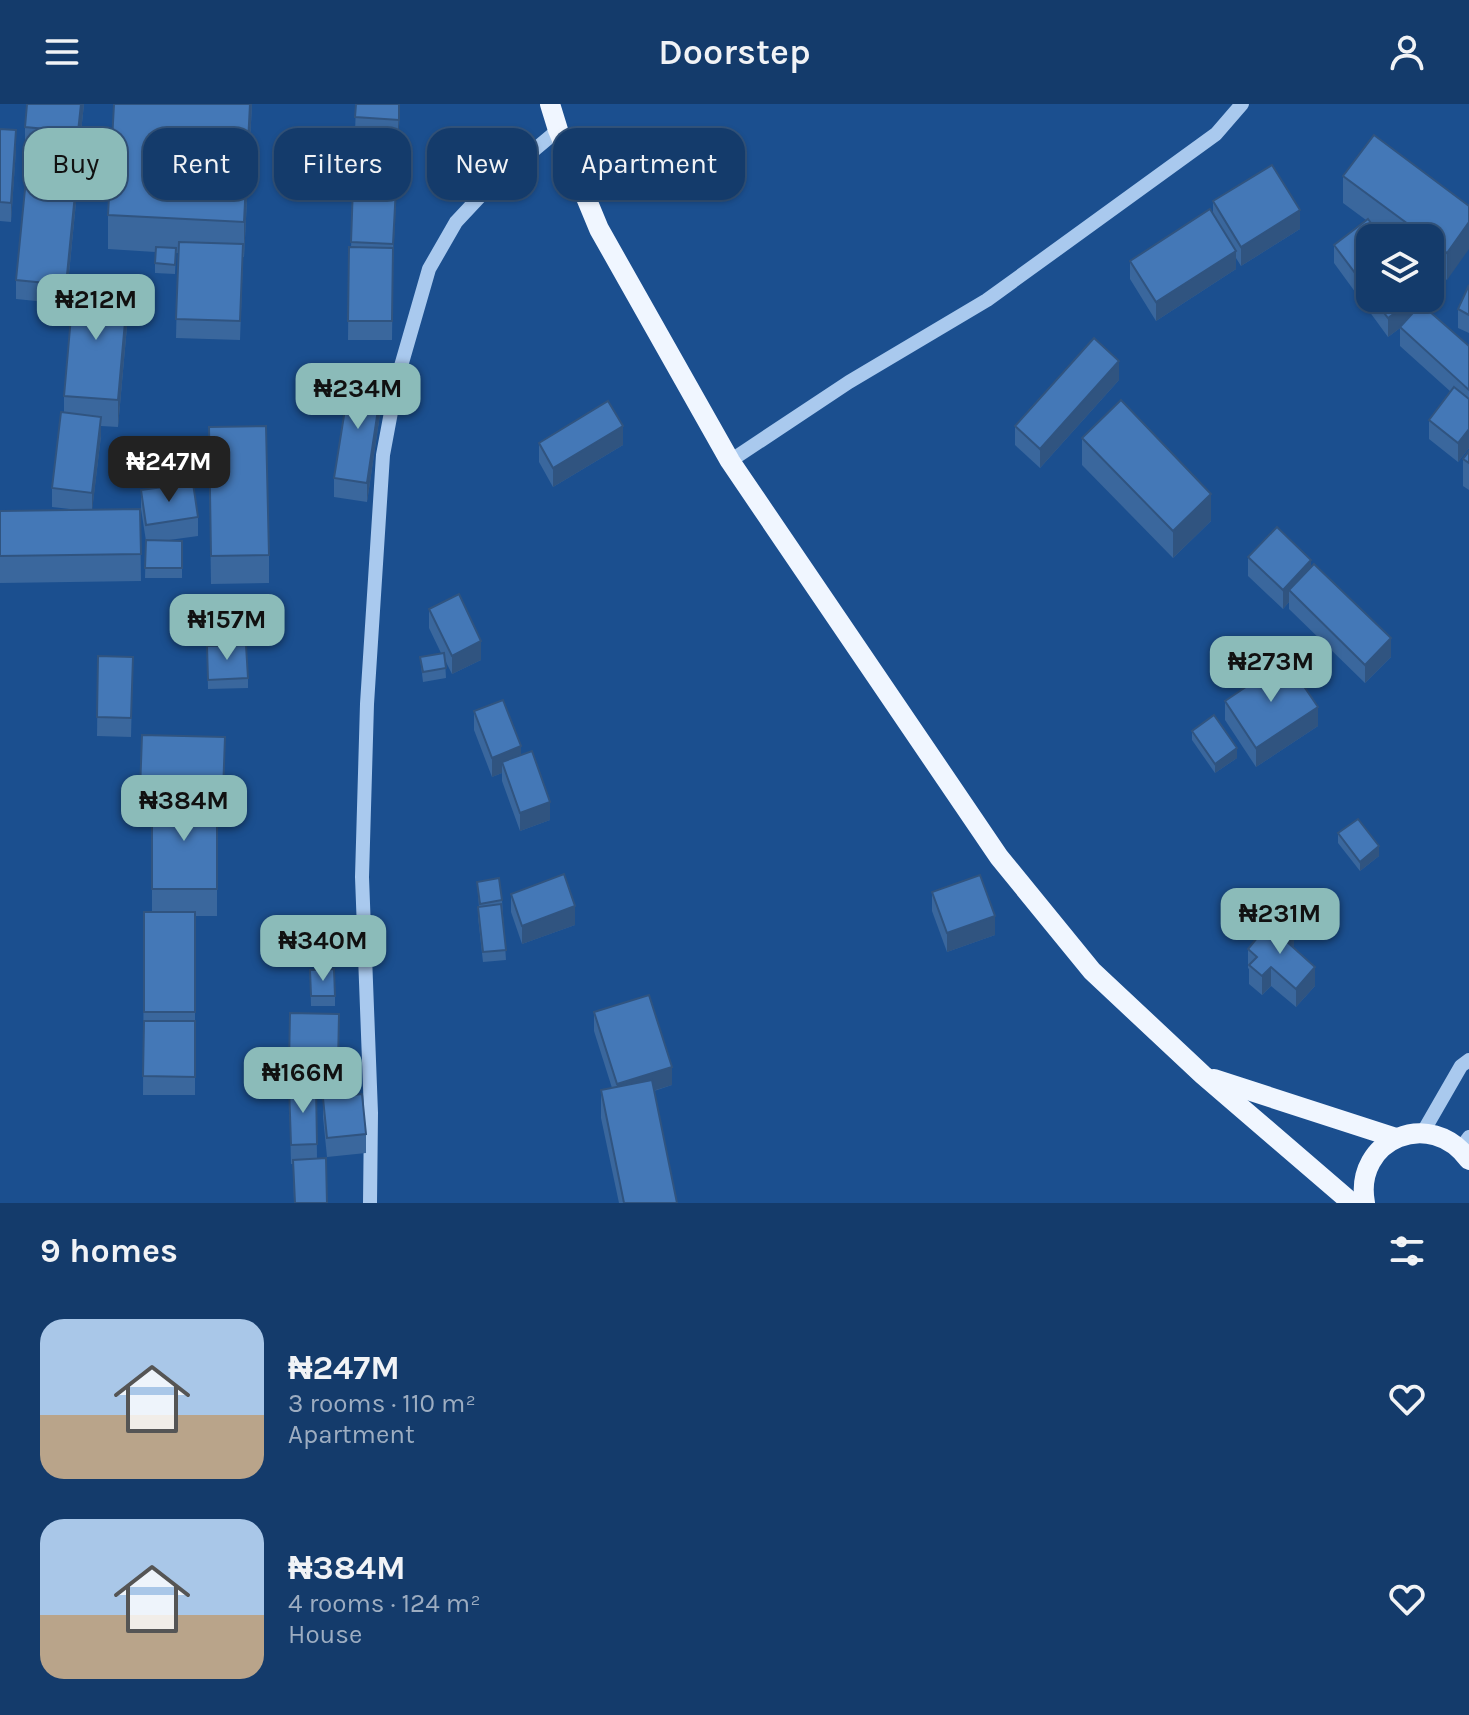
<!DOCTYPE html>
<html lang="en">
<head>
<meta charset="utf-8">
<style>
	body { margin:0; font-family:Karla,sans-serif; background:#214673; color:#f1f3f6; height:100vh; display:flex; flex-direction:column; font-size:30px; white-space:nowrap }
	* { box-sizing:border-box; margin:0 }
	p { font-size:26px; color:#9dadc1 }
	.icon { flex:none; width:44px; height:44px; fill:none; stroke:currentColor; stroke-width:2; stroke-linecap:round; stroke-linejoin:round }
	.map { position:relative; height:1099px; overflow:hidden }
	.details { display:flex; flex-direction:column; background:#143b6b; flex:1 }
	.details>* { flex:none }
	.hud { position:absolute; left:24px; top:24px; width:800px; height:72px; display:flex; gap:16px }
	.buttons { position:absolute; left:1356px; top:120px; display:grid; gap:16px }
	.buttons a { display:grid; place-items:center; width:88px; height:88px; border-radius:16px; background:#143b6b; box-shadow:0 2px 6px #0004,0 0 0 2px #33557e; font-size:40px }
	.price { position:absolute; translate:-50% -68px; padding:0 18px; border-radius:16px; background:#8bbbb9; color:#111; font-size:26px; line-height:52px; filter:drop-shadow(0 2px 4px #0008) }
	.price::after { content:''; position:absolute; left:50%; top:48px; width:24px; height:18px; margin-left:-12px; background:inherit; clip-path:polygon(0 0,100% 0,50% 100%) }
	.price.current { background:#222; color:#fff }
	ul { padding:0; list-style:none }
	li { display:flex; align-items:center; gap:24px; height:200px; padding:0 40px }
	li span { display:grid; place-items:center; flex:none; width:224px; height:160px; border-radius:24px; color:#555 }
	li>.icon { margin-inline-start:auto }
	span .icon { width:96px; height:96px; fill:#fffc; stroke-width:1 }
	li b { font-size:34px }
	h2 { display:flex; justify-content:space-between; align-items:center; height:96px; padding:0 40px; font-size:34px }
	.chip { padding:0 28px; border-radius:24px; background:#143b6b; box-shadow:0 2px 6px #0004,0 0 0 2px #33557e; font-size:28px; line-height:72px }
	.chip.current { background:#8bbbb9; color:#111 }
	header { display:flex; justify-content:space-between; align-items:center; height:104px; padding:0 40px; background:#143b6b; font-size:36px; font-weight:600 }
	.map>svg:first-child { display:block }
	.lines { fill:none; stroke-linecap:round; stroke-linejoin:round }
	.minor { stroke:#a9c9ee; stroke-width:14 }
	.major { stroke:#f0f6ff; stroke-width:20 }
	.wall { fill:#3a679d }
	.shaded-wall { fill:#305480 }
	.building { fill:#4478b7; stroke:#305480; stroke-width:2 }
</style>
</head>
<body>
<header><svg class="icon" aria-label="menu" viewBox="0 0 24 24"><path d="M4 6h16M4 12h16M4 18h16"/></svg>Doorstep<svg class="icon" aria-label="person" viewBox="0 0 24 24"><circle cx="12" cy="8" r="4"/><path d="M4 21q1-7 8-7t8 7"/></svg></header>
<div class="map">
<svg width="1469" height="1099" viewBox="0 0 1469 1099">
	<rect width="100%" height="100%" fill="#1b4f8f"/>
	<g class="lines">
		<g class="minor">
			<path d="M 730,357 L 849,278 L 987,196 L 1216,30 L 1242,0"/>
			<path d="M 1423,1028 L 1461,962 L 1469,956"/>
			<path d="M 1461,1044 L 1469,1033"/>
			<path d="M 370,1099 L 371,1009 L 362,773 L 367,600 L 383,351 L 397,276 L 429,165 L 456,118 L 485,87 L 558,26"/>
		</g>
		<g class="major">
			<path d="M 550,0 L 558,26 L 599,125 L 730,357 L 999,753 L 1092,867 L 1203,971 L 1352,1099"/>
			<path d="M 1214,975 L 1396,1034"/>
			<path d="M 1365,1099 C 1353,1035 1431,1003 1469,1056"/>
		</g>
	</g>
	<g class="wall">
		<path d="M 84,0 L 78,56 L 25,50 L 25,23 Z"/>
		<path d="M 252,0 L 244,153 L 243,153 L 240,236 L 176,234 L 178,149 L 176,149 L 175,170 L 155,169 L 155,148 L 108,145 L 108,111 Z"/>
		<path d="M 356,0 L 400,0 L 393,159 L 392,236 L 348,236 L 349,143 L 351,144 Z"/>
		<path d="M 0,25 L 16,45 L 11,118 L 0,117 Z"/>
		<path d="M 1343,72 L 1469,102 L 1447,176 L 1430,163 L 1430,134 L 1391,134 L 1371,120 L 1370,134 L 1370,194 L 1423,194 L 1423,201 L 1469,242 L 1469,344 L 1458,358 L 1429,335 L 1429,316 L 1451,288 L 1400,242 L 1400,224 L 1388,233 L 1334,159 L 1334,141 L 1366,116 L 1343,99 Z"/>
		<path d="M 77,88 L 66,200 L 16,195 L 16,176 Z"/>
		<path d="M 1213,97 L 1300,125 L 1241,162 L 1236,154 L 1236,165 L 1156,217 L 1130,175 L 1130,157 L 1213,110 Z"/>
		<path d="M 1469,181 L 1469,229 L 1458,224 L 1458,205 Z"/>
		<path d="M 128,211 L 118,323 L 101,322 L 101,332 L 92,406 L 140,405 L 141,477 L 0,479 L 0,407 L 79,406 L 52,403 L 52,384 L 64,309 L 64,292 Z"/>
		<path d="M 1119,276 L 1040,364 L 1015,341 L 1015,322 Z"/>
		<path d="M 382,297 L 367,398 L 334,393 L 334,374 Z"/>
		<path d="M 1082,334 L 1211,417 L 1173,454 L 1082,361 Z"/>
		<path d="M 539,339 L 623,341 L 553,383 L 539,358 Z"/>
		<path d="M 1469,347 L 1469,386 L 1463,382 L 1463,355 Z"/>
		<path d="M 209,350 L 269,451 L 269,479 L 211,480 Z"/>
		<path d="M 141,386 L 198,413 L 198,432 L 169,436 L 182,437 L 182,474 L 145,474 L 146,437 L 141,405 Z"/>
		<path d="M 1248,453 L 1311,463 L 1391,553 L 1365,579 L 1289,505 L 1289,498 L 1283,505 L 1248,472 Z"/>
		<path d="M 429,505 L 481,556 L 452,570 L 445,556 L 446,574 L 423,578 L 420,553 L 441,549 L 429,524 Z"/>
		<path d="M 207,542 L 248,574 L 248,584 L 208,585 Z"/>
		<path d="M 98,552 L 133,553 L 131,633 L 97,632 Z"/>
		<path d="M 1225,597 L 1318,622 L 1256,663 L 1225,616 Z"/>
		<path d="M 474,607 L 521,651 L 550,716 L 520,727 L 502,677 L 502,669 L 492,673 L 474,626 Z"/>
		<path d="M 1192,627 L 1237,654 L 1215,669 L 1192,636 Z"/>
		<path d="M 225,633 L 223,708 L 217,708 L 217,812 L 195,812 L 195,991 L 143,991 L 144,808 L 152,808 L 152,706 L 140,706 L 140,687 Z"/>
		<path d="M 1338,729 L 1379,752 L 1360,767 L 1338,739 Z"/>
		<path d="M 477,778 L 502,796 L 506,856 L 483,858 L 478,813 L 478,803 L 479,803 Z"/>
		<path d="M 932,788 L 995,831 L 947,848 L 932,807 Z"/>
		<path d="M 511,790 L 575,821 L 522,840 L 511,808 Z"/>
		<path d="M 1294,844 L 1315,882 L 1296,903 L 1271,882 L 1262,891 L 1249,880 L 1249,865 L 1248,864 L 1248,845 Z"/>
		<path d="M 310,866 L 335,892 L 335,902 L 311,902 Z"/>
		<path d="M 594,908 L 672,981 L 654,987 L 677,1099 L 619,1099 L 601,1014 L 601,986 L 612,984 L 594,927 Z"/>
		<path d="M 290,909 L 339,910 L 338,981 L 289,980 Z"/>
		<path d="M 289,981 L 316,981 L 317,1054 L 327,1099 L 294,1099 L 293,1060 L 291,1060 Z"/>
		<path d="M 323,994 L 366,1030 L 366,1049 L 327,1053 L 323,1013 Z"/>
	</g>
	<g class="shaded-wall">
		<path d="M 81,0 L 84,0 L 78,56 L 78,28 Z"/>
		<path d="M 250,0 L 252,0 L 244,153 L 244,118 Z"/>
		<path d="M 399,0 L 399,46 L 393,159 L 393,140 Z"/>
		<path d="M 16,26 L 16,45 L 11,118 L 11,99 Z"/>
		<path d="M 77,70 L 77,88 L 66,200 L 66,181 Z"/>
		<path d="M 1300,106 L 1300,125 L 1241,162 L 1241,143 Z"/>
		<path d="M 1469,118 L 1469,145 L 1447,176 L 1447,149 Z"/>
		<path d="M 1236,147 L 1236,165 L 1156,217 L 1156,198 Z"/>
		<path d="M 128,184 L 128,211 L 118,323 L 118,296 Z"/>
		<path d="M 1415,194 L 1423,194 L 1423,207 L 1388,233 L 1388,214 Z"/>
		<path d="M 1119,257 L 1119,276 L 1040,364 L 1040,345 Z"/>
		<path d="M 382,279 L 382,297 L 367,398 L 367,379 Z"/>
		<path d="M 101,313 L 101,332 L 92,408 L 92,389 Z"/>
		<path d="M 623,322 L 623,341 L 553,383 L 553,364 Z"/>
		<path d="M 1469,325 L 1469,344 L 1458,358 L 1458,339 Z"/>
		<path d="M 1211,390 L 1211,417 L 1173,454 L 1173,427 Z"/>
		<path d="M 1311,456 L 1311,475 L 1289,486 L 1289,498 L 1283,505 L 1283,486 Z"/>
		<path d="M 1391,534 L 1391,553 L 1365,579 L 1365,561 Z"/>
		<path d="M 481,537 L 481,556 L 452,570 L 452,552 Z"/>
		<path d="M 1318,603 L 1318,622 L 1256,663 L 1256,644 Z"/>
		<path d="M 521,642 L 521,661 L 502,658 L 502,669 L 492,673 L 492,654 Z"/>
		<path d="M 1237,644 L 1237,654 L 1215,669 L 1215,660 Z"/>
		<path d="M 550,698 L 550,716 L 520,727 L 520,709 Z"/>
		<path d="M 1379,742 L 1379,752 L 1360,767 L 1360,758 Z"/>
		<path d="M 575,802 L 575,821 L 522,840 L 522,822 Z"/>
		<path d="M 995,812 L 995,831 L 947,848 L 947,829 Z"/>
		<path d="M 1294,829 L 1294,847 L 1286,837 Z"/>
		<path d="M 1271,863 L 1271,882 L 1262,891 L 1262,872 Z"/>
		<path d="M 1315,863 L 1315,882 L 1296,903 L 1296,885 Z"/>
		<path d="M 672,963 L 672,981 L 617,998 L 617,980 Z"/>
	</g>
	<g class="building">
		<path d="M 27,0 L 81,0 L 78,28 L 25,23 Z"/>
		<path d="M 114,0 L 250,0 L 244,118 L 108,111 Z"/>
		<path d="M 356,0 L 399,0 L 399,16 L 355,13 Z"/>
		<path d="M 0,25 L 16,26 L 11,99 L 0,98 Z"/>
		<path d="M 355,25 L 399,27 L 393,140 L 351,138 Z"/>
		<path d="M 1374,31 L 1469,102 L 1469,118 L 1447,149 L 1430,136 L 1430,134 L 1427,134 L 1343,72 Z"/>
		<path d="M 1272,61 L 1300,106 L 1241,143 L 1213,97 Z"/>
		<path d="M 27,65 L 77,70 L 66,181 L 16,176 Z"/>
		<path d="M 1210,105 L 1236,147 L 1156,198 L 1130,157 Z"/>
		<path d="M 1368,115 L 1382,134 L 1370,134 L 1370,189 L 1334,141 Z"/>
		<path d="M 179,138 L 243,140 L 240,217 L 176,215 Z"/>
		<path d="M 156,143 L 176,144 L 175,161 L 155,159 Z"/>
		<path d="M 349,143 L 393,144 L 392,217 L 348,217 Z"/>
		<path d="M 74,179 L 128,184 L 118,296 L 64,292 Z"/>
		<path d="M 1469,181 L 1469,211 L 1458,205 Z"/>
		<path d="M 1373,194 L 1415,194 L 1388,214 Z"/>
		<path d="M 1421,200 L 1469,242 L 1469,286 L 1400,223 Z"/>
		<path d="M 1094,234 L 1119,257 L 1040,345 L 1015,322 Z"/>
		<path d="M 350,274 L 382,279 L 367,379 L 334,374 Z"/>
		<path d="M 1454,283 L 1469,295 L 1469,325 L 1458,339 L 1429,316 Z"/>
		<path d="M 1121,296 L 1211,390 L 1173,427 L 1082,334 Z"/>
		<path d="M 608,297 L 623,322 L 553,364 L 539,339 Z"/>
		<path d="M 61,308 L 101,313 L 92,389 L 52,384 Z"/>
		<path d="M 266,322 L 269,451 L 211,452 L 209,323 Z"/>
		<path d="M 1469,347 L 1469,359 L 1463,355 Z"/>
		<path d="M 193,379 L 198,413 L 146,421 L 141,386 Z"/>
		<path d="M 140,405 L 141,450 L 0,452 L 0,407 Z"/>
		<path d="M 1277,423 L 1311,456 L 1283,486 L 1248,453 Z"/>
		<path d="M 146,436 L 182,437 L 182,464 L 145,464 Z"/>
		<path d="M 1314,460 L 1391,534 L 1365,561 L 1289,486 Z"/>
		<path d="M 459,490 L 481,537 L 452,552 L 429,505 Z"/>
		<path d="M 246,541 L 248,574 L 208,576 L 207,542 Z"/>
		<path d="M 444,549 L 446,564 L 423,568 L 420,553 Z"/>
		<path d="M 98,552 L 133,553 L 131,614 L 97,613 Z"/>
		<path d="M 1286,556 L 1318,603 L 1256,644 L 1225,597 Z"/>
		<path d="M 503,596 L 521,642 L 492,654 L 474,607 Z"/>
		<path d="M 1214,611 L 1237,644 L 1215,660 L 1192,627 Z"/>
		<path d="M 142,631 L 225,633 L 223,689 L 140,687 Z"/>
		<path d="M 532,647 L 550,698 L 520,709 L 502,658 Z"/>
		<rect x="152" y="693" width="65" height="92"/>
		<path d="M 1358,715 L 1379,742 L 1360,758 L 1338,729 Z"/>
		<path d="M 564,770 L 575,802 L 522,822 L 511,790 Z"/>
		<path d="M 980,771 L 995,812 L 947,829 L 932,788 Z"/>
		<path d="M 499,774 L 502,796 L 480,800 L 477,778 Z"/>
		<path d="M 501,800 L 506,846 L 483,848 L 478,803 Z"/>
		<rect x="144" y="808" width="51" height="100"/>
		<path d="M 1282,818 L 1294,829 L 1286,837 L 1315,863 L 1296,885 L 1271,863 L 1262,872 L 1249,861 L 1257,853 L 1248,845 L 1266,823 L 1273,829 Z"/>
		<path d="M 334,865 L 335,892 L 311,892 L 310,866 Z"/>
		<path d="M 649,891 L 672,963 L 617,980 L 594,908 Z"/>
		<path d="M 290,909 L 339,910 L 338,962 L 289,961 Z"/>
		<path d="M 144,917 L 195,917 L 195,973 L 143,972 Z"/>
		<path d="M 652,976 L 677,1099 L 624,1099 L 601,986 Z"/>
		<path d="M 289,981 L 316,981 L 317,1040 L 291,1041 Z"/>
		<path d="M 362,990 L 366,1030 L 327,1034 L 323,994 Z"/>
		<path d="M 326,1054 L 327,1099 L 295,1099 L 293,1056 Z"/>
	</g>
</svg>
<div class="buttons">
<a><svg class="icon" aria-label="layers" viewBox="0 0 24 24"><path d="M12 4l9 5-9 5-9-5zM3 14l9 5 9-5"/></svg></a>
</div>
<b class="price" style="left:96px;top:238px">₦212M</b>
<b class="price" style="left:358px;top:327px">₦234M</b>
<b class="price current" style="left:169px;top:400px">₦247M</b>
<b class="price" style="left:227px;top:558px">₦157M</b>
<b class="price" style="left:1271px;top:600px">₦273M</b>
<b class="price" style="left:184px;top:739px">₦384M</b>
<b class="price" style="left:1280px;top:852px">₦231M</b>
<b class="price" style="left:323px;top:879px">₦340M</b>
<b class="price" style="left:303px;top:1011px">₦166M</b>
<div class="hud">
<a class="chip current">Buy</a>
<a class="chip">Rent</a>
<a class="chip">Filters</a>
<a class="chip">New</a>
<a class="chip">Apartment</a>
</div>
</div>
<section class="details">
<h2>9 homes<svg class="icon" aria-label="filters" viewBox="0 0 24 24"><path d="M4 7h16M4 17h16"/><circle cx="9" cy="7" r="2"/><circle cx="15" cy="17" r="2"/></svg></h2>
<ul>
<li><span style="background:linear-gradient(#a9c7e8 60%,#b9a48a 0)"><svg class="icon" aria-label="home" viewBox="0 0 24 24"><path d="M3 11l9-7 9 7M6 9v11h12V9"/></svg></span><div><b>₦247M</b><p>3 rooms · 110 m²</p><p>Apartment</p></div><svg class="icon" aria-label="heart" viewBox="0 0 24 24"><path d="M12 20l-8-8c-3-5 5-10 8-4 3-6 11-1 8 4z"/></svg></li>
<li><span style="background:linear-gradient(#a9c7e8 60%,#b9a48a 0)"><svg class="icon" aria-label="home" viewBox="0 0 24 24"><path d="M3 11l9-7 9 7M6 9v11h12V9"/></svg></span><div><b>₦384M</b><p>4 rooms · 124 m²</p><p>House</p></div><svg class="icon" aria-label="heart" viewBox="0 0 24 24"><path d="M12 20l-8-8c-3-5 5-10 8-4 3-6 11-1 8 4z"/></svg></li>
</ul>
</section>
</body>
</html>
